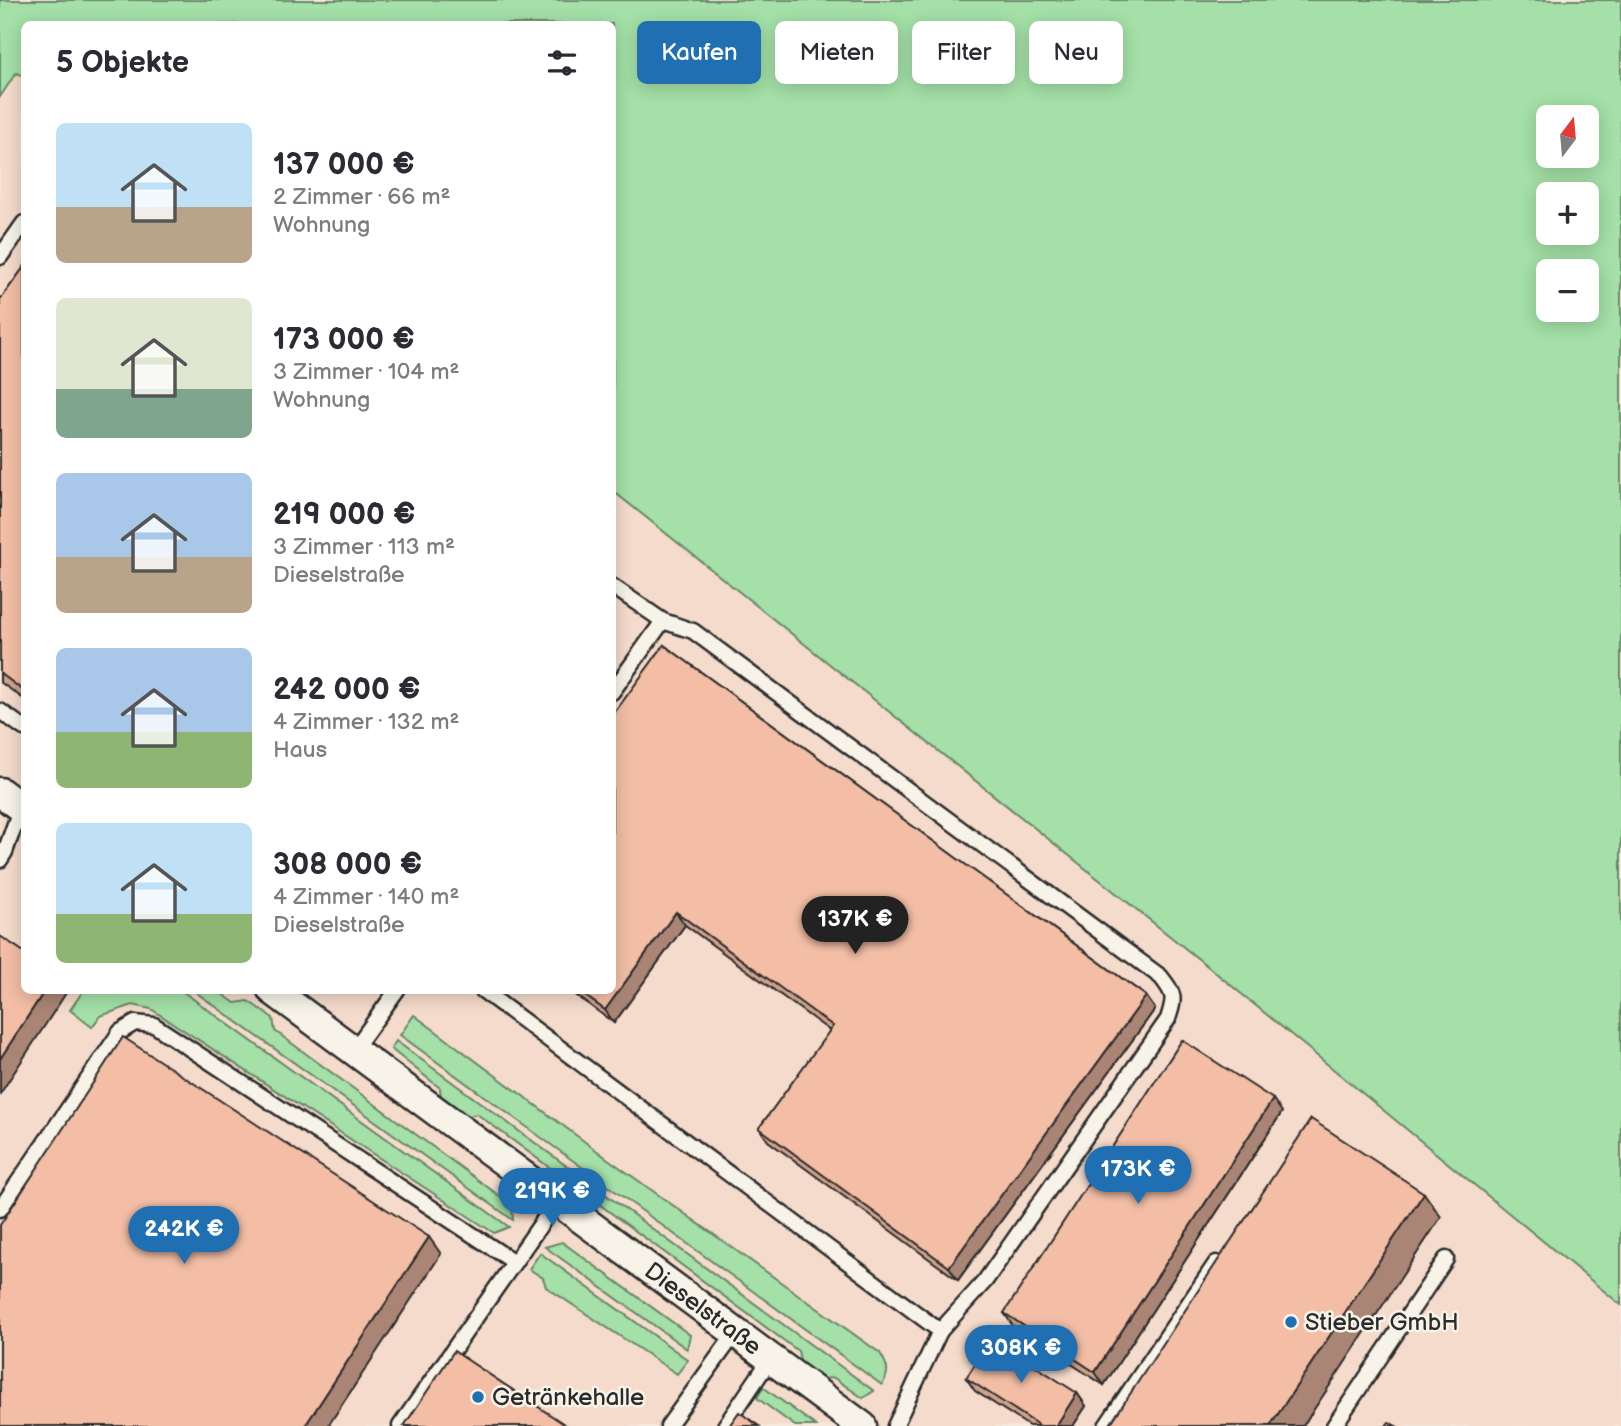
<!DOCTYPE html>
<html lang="de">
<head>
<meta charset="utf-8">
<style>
	body { margin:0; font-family:"Balsamiq Sans",sans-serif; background:#f2f2f3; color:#2b2b33; height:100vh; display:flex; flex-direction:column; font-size:26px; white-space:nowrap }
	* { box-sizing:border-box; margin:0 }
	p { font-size:23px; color:#7c7c81 }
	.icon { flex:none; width:38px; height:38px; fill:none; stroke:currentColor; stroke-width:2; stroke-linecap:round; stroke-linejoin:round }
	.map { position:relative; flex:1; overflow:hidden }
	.side { position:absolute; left:21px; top:21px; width:595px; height:973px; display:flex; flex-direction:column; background:#fff; border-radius:10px; box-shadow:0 4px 18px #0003 }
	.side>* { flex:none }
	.banner { position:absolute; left:637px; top:21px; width:665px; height:63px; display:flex; gap:14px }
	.needle { width:46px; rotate:16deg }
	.buttons { position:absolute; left:1536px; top:105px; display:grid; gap:14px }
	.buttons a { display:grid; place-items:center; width:63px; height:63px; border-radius:10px; background:#fff; box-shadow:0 4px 18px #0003; font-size:35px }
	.price { position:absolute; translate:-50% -60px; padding:0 16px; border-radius:24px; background:#1f6fb2; color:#fff; font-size:23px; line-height:46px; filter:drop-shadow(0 2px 4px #0008) }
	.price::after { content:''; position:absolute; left:50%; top:42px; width:21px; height:16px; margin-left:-10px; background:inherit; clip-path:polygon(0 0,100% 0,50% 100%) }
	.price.selected { background:#222; color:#fff }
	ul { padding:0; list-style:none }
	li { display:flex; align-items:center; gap:21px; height:175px; padding:0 35px }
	li span { display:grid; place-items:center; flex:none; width:196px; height:140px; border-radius:10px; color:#555 }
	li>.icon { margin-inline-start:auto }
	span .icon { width:84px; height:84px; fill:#fffc; stroke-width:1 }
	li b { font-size:30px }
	h2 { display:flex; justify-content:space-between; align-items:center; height:84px; padding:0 35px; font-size:30px }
	.pill { padding:0 24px; border-radius:10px; background:#fff; box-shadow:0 4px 18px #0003; font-size:24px; line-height:63px }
	.pill.selected { background:#1f6fb2; color:#fff }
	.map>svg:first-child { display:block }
	.built { fill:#f5dbcb }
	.green { fill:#a4e0a7; stroke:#688669; stroke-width:2; fill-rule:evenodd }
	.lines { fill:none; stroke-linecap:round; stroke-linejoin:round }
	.lane-casing { stroke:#2b2b2b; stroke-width:19 }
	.street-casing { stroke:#2b2b2b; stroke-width:33 }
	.lane { stroke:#f7f3e8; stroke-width:14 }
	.street { stroke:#f7f3e8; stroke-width:28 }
	.wall { fill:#d1a38e; stroke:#2b2b2b; stroke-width:2 }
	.shaded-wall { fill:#aa8574; stroke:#2b2b2b; stroke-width:2 }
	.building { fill:#f3bea5; stroke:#2b2b2b; stroke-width:2 }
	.poi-dot { fill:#1f6fb2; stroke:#f7f3e8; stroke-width:2.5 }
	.labels { text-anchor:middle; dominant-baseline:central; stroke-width:5; stroke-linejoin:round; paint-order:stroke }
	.street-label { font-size:24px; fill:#2b2b2b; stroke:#f7f3e8 }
	.poi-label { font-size:24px; fill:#2b2b2b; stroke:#f7f3e8; text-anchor:start }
</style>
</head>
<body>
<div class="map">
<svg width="1621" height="1426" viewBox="0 0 1621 1426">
	<rect width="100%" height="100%" fill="#f6e8db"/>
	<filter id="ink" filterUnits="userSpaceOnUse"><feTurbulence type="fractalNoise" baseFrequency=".0143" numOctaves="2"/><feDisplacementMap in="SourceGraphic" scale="14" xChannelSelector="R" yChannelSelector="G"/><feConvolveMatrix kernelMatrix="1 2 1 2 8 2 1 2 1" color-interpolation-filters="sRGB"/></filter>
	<g filter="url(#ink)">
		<path class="built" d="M 16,73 L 24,76 L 24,990 L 612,990 L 613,491 L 1216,973 L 1621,1305 L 1621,1426 L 0,1426 L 0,97 Z"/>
		<g class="green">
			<path d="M 0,0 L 1621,0 L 1621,1305 L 1216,973 L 613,491 L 612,24 L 24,24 L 24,76 L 16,73 L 0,97 ZM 1549,117 L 1587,117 L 1587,156 L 1549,156 ZM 1549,194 L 1587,194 L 1587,233 L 1549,233 ZM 1587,271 L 1587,310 L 1549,310 L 1549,271 Z"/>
			<path d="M 83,991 L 182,991 L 509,1227 L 494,1233 L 151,1009 L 133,1005 L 100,1016 L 92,1027 L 70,1010 Z"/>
			<path d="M 194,991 L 218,991 L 235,1003 L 248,1001 L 273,1018 L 275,1031 L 512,1205 L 513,1220 Z"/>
			<path d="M 414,1015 L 608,1159 L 880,1353 C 888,1366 890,1372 882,1385 L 400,1035 Z"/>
			<path d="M 396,1041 L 874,1391 L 863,1398 L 834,1378 L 822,1379 L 801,1364 L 798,1351 L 477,1114 L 463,1117 L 441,1099 L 440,1088 L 391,1049 Z"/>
			<path d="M 562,1242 L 690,1335 L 687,1349 L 545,1247 Z"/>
			<path d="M 540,1253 L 688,1360 L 677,1374 L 546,1287 L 543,1278 L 529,1269 Z"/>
			<path d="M 763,1387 L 816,1426 L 795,1426 L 757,1398 Z"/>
		</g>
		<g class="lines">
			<g class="lane-casing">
				<g id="lane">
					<path d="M 0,257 L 24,223"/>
					<path d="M 612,586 L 663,621 L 693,631 L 1161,977 C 1175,995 1175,997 1168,1019 L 985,1281 L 940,1331"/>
					<path d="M 612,692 L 663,621"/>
					<path d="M 0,711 L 24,728"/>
					<path d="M 0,860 L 5,852 L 21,807"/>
					<path d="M 482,990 L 940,1331 L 895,1426"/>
					<path d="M 353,1051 L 397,990"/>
					<path d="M 0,1209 L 120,1032 L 135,1023 L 154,1025 L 514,1262"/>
					<path d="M 400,1426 L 557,1201"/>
					<path d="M 668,1426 L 736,1332"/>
					<path d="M 725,1426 L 771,1358"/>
					<path d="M 1106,1426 L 1216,1263"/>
					<path d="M 1334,1426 L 1446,1259"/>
				</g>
			</g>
			<g class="street-casing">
				<g id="street">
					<path d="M 0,792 L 24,810"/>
					<path id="s1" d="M 272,990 L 862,1426"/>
				</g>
			</g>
			<use href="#lane" class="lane"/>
			<use href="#street" class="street"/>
		</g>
		<g class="wall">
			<path d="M 24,267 L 24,699 L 0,682 L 0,300 Z"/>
			<path d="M 664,645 L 1146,996 L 1155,1009 L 958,1280 L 768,1141 L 759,1128 L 830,1031 L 685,925 L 614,1023 L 569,990 L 612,990 Z"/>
			<path d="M 1282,1112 L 1104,1385 L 1013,1326 L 1004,1313 Z"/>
			<path d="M 966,1378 L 1077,1393 L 1086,1406 L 1073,1426 L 1029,1426 L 975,1391 Z"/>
		</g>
		<g class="shaded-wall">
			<path d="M 676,912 L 685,925 L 614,1023 L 605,1010 Z"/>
			<path d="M 45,990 L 68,990 L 0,1094 L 0,1059 Z"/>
			<path d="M 1146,996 L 1155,1009 L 958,1280 L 949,1267 Z"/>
			<path d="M 1273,1099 L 1282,1112 L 1104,1385 L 1095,1372 Z"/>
			<path d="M 1424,1193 L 1441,1217 L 1303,1426 L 1270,1426 Z"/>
			<path d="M 429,1237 L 441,1254 L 328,1426 L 305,1426 Z"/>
			<path d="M 1077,1393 L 1086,1406 L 1073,1426 L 1056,1426 Z"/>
		</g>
		<g class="building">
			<path d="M 24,267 L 24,691 L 0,673 L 0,300 Z"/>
			<path d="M 664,645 L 1146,996 L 949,1267 L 759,1128 L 833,1026 L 676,912 L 605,1010 L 577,990 L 612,990 L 612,716 Z"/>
			<path d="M 0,936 L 24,952 L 24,990 L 45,990 L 0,1059 Z"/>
			<path d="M 123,1037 L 429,1237 L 305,1426 L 0,1426 L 0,1225 Z"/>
			<path d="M 1182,1040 L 1273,1099 L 1095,1372 L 1004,1313 Z"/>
			<path d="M 1311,1119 L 1424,1193 L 1270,1426 L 1109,1426 Z"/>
			<path d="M 992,1338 L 1077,1393 L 1056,1426 L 1040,1426 L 966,1378 Z"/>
			<path d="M 454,1351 L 567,1426 L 404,1426 Z"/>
			<path d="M 739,1412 L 759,1426 L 729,1426 Z"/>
			<path d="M 1389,1422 L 1396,1426 L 1386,1426 Z"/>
		</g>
	</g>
	<g class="poi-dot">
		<circle cx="1291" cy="1322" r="7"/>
		<circle cx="478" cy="1397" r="7"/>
	</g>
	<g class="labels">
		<g class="street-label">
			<text stroke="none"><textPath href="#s1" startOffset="536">Dieselstraße</textPath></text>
		</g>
		<g class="poi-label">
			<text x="1305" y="1322">Stieber GmbH</text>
			<text x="492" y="1397">Getränkehalle</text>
		</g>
	</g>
</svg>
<div class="buttons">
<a><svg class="needle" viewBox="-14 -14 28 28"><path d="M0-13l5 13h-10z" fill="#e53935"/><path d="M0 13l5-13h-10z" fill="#7c7c81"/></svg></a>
<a>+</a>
<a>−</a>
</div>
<b class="price selected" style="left:855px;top:956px">137K €</b>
<b class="price" style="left:1138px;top:1206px">173K €</b>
<b class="price" style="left:552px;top:1228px">219K €</b>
<b class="price" style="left:184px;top:1266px">242K €</b>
<b class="price" style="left:1021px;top:1385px">308K €</b>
<div class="banner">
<a class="pill selected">Kaufen</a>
<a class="pill">Mieten</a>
<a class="pill">Filter</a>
<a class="pill">Neu</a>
</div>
<section class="side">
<h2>5 Objekte<svg class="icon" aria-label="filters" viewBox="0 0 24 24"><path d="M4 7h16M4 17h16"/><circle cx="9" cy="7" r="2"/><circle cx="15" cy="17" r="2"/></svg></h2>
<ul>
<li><span style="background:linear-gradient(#bfe0f5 60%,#b9a48a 0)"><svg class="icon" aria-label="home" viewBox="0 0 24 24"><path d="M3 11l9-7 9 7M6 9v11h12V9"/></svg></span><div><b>137 000 €</b><p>2 Zimmer · 66 m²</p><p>Wohnung</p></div></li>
<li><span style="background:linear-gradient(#dfe7d0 65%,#7fa58c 0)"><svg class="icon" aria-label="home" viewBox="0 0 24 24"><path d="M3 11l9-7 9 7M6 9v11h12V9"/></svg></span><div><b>173 000 €</b><p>3 Zimmer · 104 m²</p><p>Wohnung</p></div></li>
<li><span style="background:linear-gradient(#a9c7e8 60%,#b9a48a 0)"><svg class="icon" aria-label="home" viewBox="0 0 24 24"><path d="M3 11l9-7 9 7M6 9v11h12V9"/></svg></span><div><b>219 000 €</b><p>3 Zimmer · 113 m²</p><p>Dieselstraße</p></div></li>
<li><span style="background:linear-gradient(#a9c7e8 60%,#8fb573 0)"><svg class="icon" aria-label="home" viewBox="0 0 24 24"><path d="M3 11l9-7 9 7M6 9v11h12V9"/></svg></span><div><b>242 000 €</b><p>4 Zimmer · 132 m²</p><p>Haus</p></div></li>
<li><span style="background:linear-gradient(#bfe0f5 65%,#8fb573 0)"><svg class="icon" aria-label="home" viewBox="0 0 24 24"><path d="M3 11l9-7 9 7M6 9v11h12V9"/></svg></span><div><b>308 000 €</b><p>4 Zimmer · 140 m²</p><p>Dieselstraße</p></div></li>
</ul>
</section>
</div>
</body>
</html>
